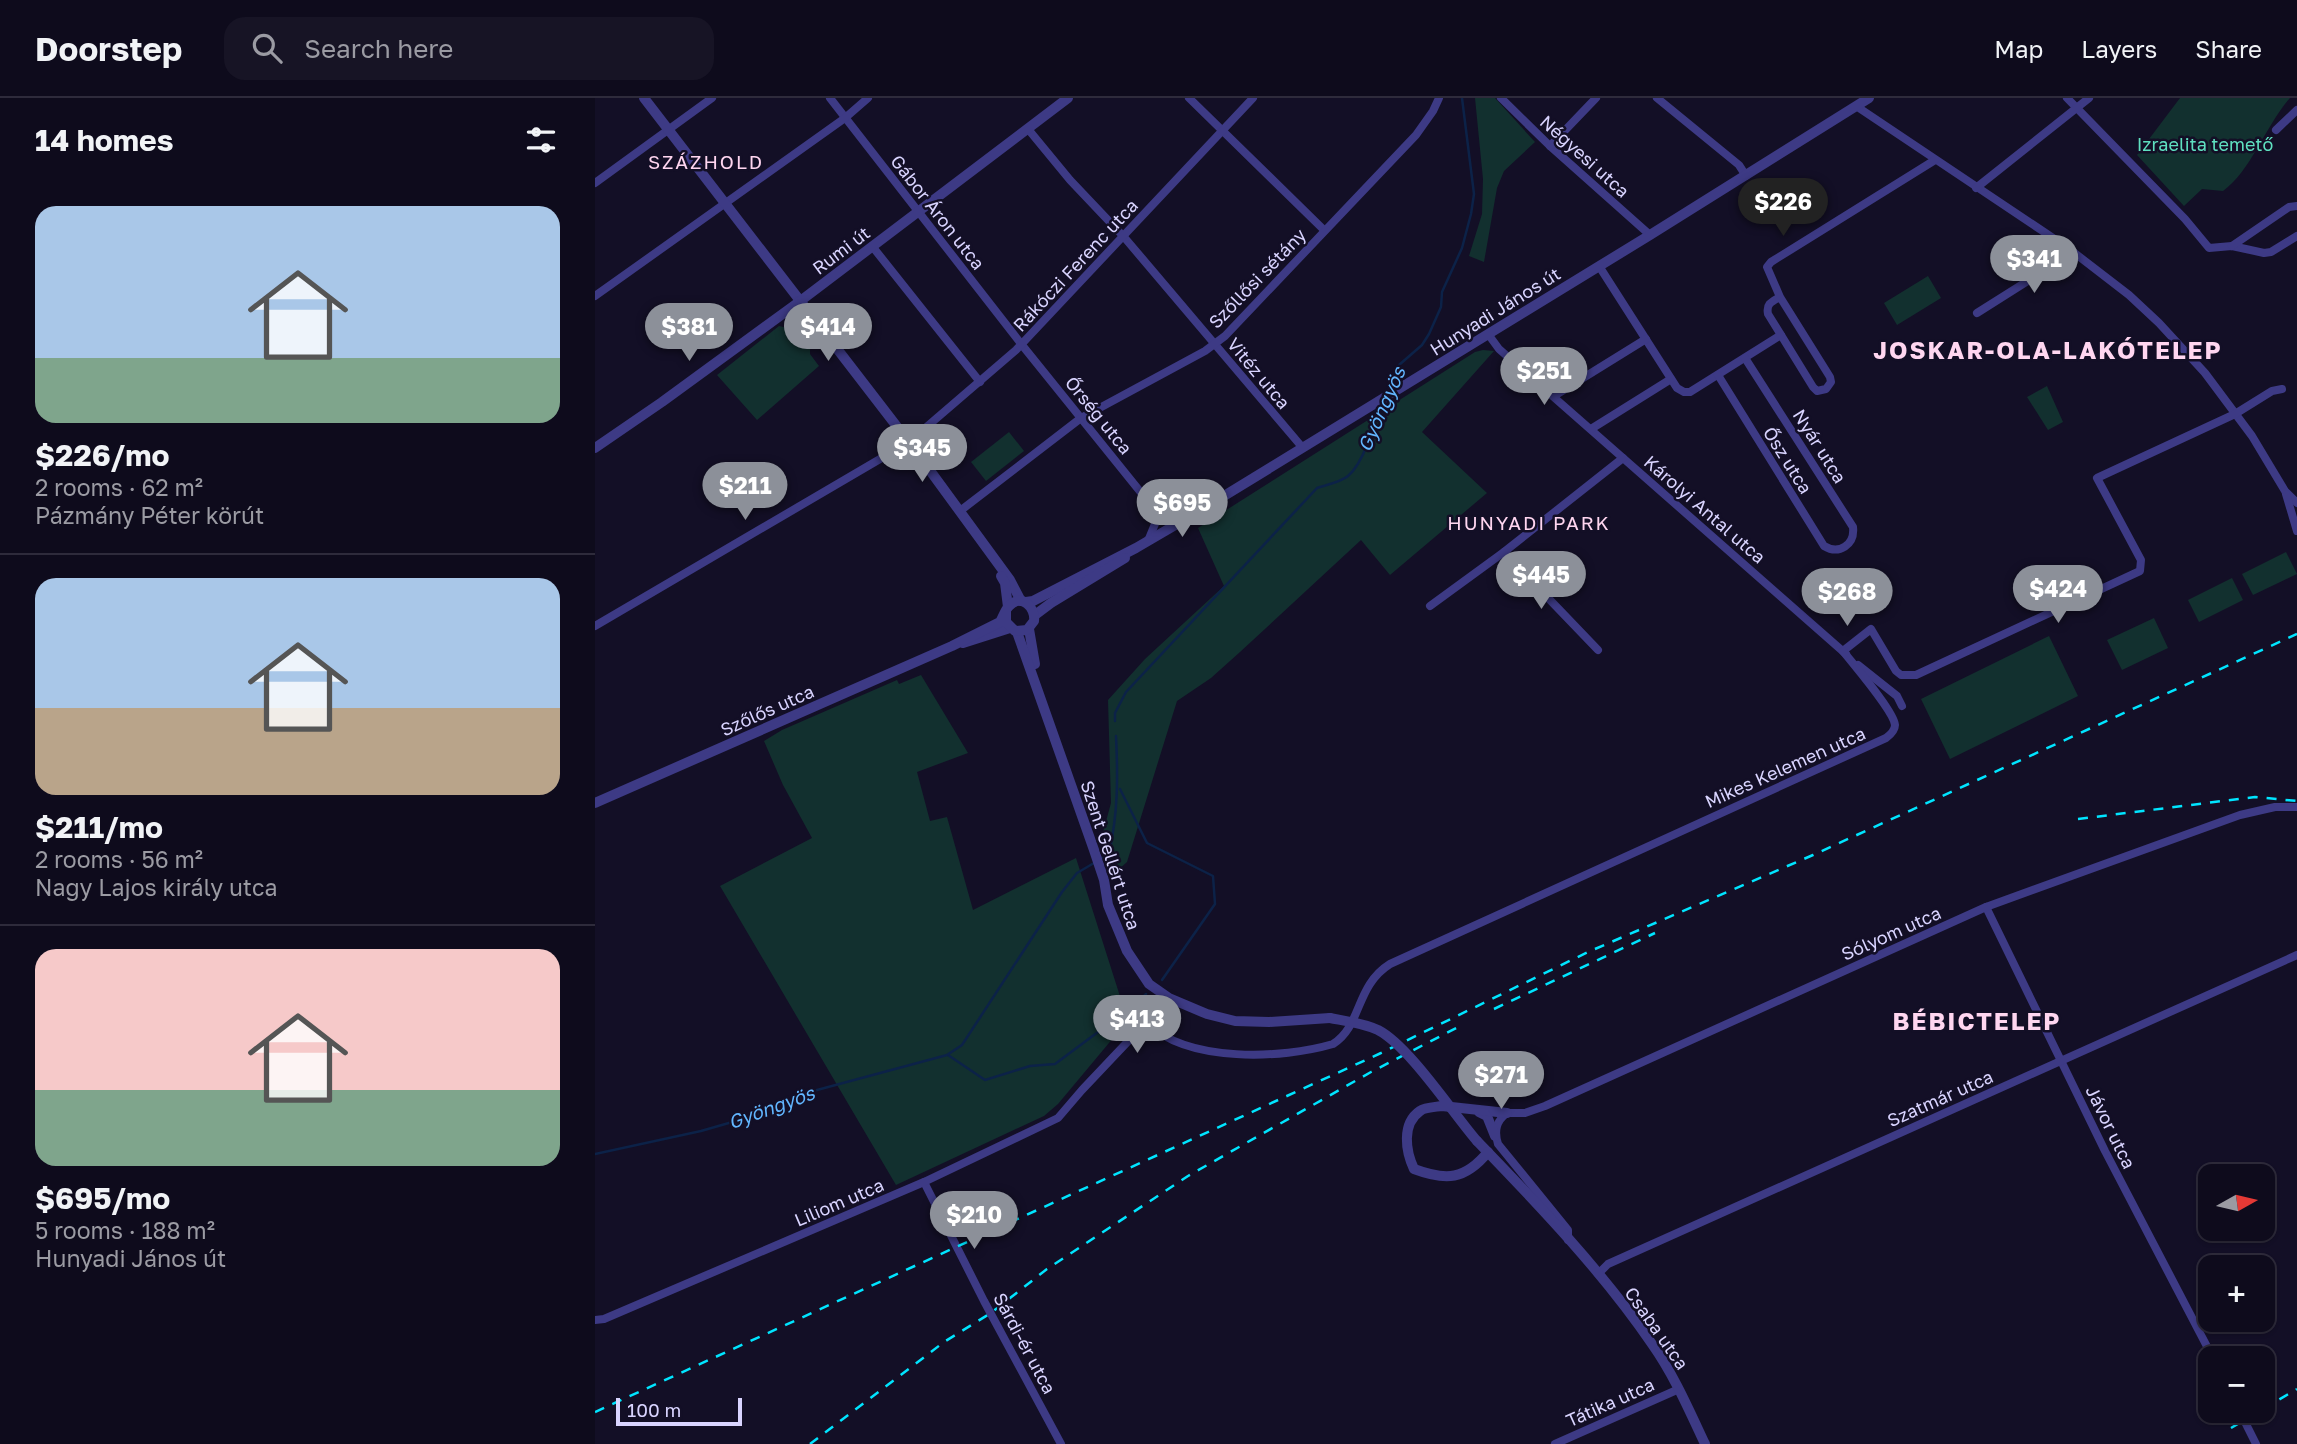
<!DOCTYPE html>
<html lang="en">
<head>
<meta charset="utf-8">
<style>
	body { margin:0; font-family:"Golos Text",sans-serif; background:#171425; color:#f1f3f6; height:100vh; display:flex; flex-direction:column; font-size:26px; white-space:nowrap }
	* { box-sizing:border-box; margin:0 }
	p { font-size:23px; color:#9b9ba3 }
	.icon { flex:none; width:38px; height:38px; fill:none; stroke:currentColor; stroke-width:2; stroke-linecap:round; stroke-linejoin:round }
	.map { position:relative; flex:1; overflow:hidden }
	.panel { display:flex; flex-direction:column; background:#0e0b1c; width:595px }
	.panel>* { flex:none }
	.needle { width:46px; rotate:82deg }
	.controls { position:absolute; left:1603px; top:1066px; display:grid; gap:14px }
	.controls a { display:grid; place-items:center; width:77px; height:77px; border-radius:14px; background:#0e0b1c; box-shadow:0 2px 5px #0004,0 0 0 2px #2e2b3b; font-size:35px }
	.scale { position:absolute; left:21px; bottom:18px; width:126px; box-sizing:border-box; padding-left:7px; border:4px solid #d9d4ff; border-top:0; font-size:19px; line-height:24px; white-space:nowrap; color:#d9d4ff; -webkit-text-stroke:5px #130f26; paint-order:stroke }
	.price { position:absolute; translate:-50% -60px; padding:0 16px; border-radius:24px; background:#8c9099; color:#fff; font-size:23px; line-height:46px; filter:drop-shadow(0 2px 4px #0008) }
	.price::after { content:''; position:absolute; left:50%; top:42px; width:21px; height:16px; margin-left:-10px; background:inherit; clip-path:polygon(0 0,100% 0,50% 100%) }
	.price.active { background:#222; color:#fff }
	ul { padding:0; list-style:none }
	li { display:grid; align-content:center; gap:14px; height:371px; padding:0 35px }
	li+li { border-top:2px solid #2e2b3b }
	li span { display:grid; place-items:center; height:217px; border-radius:21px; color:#555 }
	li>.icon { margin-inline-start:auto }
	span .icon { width:126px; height:126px; fill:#fffc; stroke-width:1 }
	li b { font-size:30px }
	h2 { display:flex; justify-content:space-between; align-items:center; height:84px; padding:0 35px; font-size:30px }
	header { display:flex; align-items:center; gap:42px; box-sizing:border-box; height:98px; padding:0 35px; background:#0e0b1c; border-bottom:2px solid #2e2b3b }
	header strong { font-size:33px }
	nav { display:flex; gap:38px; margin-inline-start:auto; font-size:24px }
	.search { width:490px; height:63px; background:#171425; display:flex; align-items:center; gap:18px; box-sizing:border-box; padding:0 24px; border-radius:21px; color:#9b9ba3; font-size:26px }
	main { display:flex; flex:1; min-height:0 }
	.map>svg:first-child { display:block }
	.green { fill:#12302f }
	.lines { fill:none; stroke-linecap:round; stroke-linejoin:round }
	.stream { stroke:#0c2248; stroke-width:2.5 }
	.minor { stroke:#3d3a85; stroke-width:8 }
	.tertiary { stroke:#3d3a85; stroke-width:10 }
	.rail { stroke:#00e5ff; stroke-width:2.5; stroke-dasharray:10 9; stroke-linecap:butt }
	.tertiary-bridge { stroke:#3d3a85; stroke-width:10 }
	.labels { text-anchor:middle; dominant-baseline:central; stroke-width:5; stroke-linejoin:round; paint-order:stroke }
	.park-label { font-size:18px; fill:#5fe0c0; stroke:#130f26 }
	.street-label { font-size:18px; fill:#d9d4ff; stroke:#130f26 }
	.neighbourhood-label { font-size:19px; letter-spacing:2px; fill:#ffd6f0; stroke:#130f26 }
	.water-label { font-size:19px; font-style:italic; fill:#62b6ff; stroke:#130f26 }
	.district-label { font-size:24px; font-weight:bold; letter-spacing:2px; fill:#ffd6f0; stroke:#130f26 }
</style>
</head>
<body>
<header>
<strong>Doorstep</strong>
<div class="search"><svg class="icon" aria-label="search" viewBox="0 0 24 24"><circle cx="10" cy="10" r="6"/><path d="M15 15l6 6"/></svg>Search here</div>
<nav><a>Map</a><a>Layers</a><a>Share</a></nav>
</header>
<main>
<section class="panel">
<h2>14 homes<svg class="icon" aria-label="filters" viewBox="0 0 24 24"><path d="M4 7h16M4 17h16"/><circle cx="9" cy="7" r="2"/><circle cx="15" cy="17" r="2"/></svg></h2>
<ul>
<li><span style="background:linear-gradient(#a9c7e8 70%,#7fa58c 0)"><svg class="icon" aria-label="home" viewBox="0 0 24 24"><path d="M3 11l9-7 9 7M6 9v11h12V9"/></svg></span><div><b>$226/mo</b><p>2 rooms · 62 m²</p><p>Pázmány Péter körút</p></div></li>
<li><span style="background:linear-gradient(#a9c7e8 60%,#b9a48a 0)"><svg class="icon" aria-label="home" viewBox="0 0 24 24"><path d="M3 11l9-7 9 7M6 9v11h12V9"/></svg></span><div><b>$211/mo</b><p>2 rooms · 56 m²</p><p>Nagy Lajos király utca</p></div></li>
<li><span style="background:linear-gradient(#f6c9c9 65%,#7fa58c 0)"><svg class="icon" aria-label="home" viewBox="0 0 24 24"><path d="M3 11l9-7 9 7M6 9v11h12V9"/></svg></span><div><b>$695/mo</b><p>5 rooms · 188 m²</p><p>Hunyadi János út</p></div></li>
</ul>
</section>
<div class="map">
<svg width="1702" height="1346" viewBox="0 0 1702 1346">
	<rect width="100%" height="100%" fill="#130f26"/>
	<g class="green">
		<path d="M 880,0 L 900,0 L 940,44 L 909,73 L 902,90 L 889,164 L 874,158 L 887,116 L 888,81 Z"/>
		<path d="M 1585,0 L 1695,0 C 1671,27 1656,73 1628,93 L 1607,91 L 1589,108 L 1542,57 Z"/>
		<path d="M 1333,178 L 1346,200 L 1302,227 L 1289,205 Z"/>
		<path d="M 184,228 L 202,232 L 215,245 L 215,256 L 224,268 L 162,322 L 122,277 Z"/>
		<path d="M 888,252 L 899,253 L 827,334 L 892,395 L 795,477 L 766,442 L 645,554 L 616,580 L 582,603 L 532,764 L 515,779 L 507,738 L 516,705 L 513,602 L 550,561 L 629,488 L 603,430 L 880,254 Z"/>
		<path d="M 1452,288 L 1468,324 L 1453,332 L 1432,299 Z"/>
		<path d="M 414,334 L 429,353 L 391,383 L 376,364 Z"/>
		<path d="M 1691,454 L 1702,476 L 1658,497 L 1647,476 Z"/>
		<path d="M 1637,480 L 1648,502 L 1604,524 L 1593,502 Z"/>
		<path d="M 1559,520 L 1573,550 L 1527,572 L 1512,542 Z"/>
		<path d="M 1454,538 L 1483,598 L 1355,661 L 1326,601 Z"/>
		<path d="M 326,577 L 373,655 L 322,674 L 335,723 L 352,719 L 378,812 L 481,760 L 530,914 L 529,927 L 463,1006 L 449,1018 L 301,1087 L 125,788 L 217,740 L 188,687 L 169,643 L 187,632 L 302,582 L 304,586 Z"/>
	</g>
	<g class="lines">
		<g class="stream">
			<path d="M 796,292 L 804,267 L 827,247 L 834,236 L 846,209 L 847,194 L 867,150 L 876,116 L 879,96 L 867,0"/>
			<path d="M 520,623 L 520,615 L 531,594 L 722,390 C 731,387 746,384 753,378 C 768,365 779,331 781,312 L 791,304"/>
			<path d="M 525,691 L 552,745 L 618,778 L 620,806 L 567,882"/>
			<path d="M 505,762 L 514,756 C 523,715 523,680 521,638"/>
			<path d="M 353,957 L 390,982 L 435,968 L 460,966 L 542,905 L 551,896"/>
			<path d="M 0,1056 L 106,1033 L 165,1016 L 222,992 L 352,957 L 367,947 L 467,794 L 482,775 L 499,765"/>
		</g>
		<g class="minor">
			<path d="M 235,0 L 427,247 L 556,407 L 573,418 L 604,412"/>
			<path d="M 594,0 L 729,132"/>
			<path d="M 906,0 L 955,48 L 1055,137"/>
			<path d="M 1062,0 L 1144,67 L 1151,78"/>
			<path d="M 1472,0 L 1590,121 L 1614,150 L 1637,148 L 1669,155 L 1676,154 L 1702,138"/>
			<path d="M 1261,8 L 1473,150 L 1534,197 L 1564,225 L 1610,275 L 1657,338 L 1690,393 L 1702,405"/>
			<path d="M 433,31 L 475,82 L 529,139 L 707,349"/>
			<path d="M 1681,32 L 1702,12"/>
			<path d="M 955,48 L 1001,0"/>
			<path d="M 0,85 L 117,0"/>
			<path d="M 1381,90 L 1494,0"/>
			<path d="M 277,148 L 385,284"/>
			<path d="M 1637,148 L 1694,109 L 1702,108"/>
			<path d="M 1004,168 L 1082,290 L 1089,294 L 1095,294 L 1186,237"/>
			<path d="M 0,198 L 250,20 L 273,0"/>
			<path d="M 1185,199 C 1176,204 1171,206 1173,216 L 1218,289 L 1222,293 L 1231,291 L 1236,284 L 1235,279 L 1185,199 L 1172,169 L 1176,164 L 1340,62"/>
			<path d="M 1382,215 L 1455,169 L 1473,150"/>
			<path d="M 893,236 L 904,251 L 1251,556"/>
			<path d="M 1123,277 L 1229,448 C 1244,457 1260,447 1258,429 L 1150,260"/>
			<path d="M 959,298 L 1051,241"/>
			<path d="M 996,331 L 1076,281"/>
			<path d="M 1691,396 L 1702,433"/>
			<path d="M 365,413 L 486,320 L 610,253 L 630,238 L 821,37 L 838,13 L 844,0"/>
			<path d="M 553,443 L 562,421 L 558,409"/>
			<path d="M 909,454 L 1003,552"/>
			<path d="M 835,508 L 909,454 L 1028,360"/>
			<path d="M 0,528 L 314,344 L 421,252 L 658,0"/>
			<path d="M 1248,553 L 1276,531 L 1301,573 L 1306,577 L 1321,577 L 1545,473 L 1546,462 L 1502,380 L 1640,316 L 1677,293 L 1687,291"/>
			<path d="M 1263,567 L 1302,598 L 1307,608"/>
			<path d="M 1391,809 L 1510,1053 L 1618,1260"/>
			<path d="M 552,925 C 593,965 687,961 738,946 C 767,928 760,888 795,866 L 1291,640 C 1295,637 1300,633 1300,627 C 1299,613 1258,566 1248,553"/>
			<path d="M 329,1084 L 389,1203 L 466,1346"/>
			<path d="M 973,1142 L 973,1132 L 903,1046 C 899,1033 901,1023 912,1015 L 930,1015 L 950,1008 L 1391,809 L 1645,717 L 1680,709 L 1702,709"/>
			<path d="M 1003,1176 L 1013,1166 L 1702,857"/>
			<path d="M 0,1222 L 9,1221 L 329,1084 L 463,1020 L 487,992 L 574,900"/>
			<path d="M 1644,1312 L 1661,1346"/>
			<path d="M 960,1346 L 1084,1291"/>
		</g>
		<g class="tertiary">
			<path d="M 49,0 L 320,352 L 415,482 L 426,503"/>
			<path d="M 0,350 L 67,304 L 204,204 L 473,0"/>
			<path d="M 406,478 L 410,485 L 413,509"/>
			<path d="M 431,504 L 438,503 L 541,450 L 606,412 L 1055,137 L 1274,0"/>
			<path d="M 440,517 L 456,505 L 530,460"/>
			<path d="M 434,531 L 440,566"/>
			<path d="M 422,534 L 499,752 L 509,782 L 513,807 L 532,853 L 554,886 L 574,900 L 612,916 L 640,923 L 674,924 L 735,920"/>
			<path d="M 368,545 L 415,530"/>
			<path d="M 0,705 L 357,548 L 405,524 C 408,519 410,512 414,508 C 426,495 441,509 439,523 L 432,532 L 420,533 L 411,524 L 411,513"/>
			<path d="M 884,1014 L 892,1018 L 900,1038"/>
			<path d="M 882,1043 C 943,1106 1008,1174 1057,1246 C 1079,1277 1094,1312 1110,1346"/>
			<path d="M 893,1054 C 870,1082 851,1083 819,1071 C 811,1054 806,1026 825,1013 C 830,1009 841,1009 847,1008 L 912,1015"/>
		</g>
		<g class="rail">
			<path d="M 1483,721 L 1660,699 L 1702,703"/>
			<path d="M 899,911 L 1060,835"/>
			<path d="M 1668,1311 L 1702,1291"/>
			<path d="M 0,1314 L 786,955 L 993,854 L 1218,757 L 1702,536"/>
			<path d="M 1636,1330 L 1666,1312"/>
			<path d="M 215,1346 L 349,1244 L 396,1215 L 452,1171 L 593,1078 L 776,974 L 867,927"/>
		</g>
		<path class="tertiary-bridge" d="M 735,920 C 751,923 768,925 783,932 C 814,948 857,1014 882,1043"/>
	</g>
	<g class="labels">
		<g class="park-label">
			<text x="1610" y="46">Izraelita temető</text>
		</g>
		<g class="street-label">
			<text transform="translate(990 58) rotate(42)">Négyesi utca</text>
			<text transform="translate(343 114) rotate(52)">Gábor Áron utca</text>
			<text transform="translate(246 152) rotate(-37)">Rumi út</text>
			<text transform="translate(480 167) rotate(-47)">Rákóczi Ferenc utca</text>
			<text transform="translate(662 180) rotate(-46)">Szőllősi sétány</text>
			<text transform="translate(900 213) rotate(-32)">Hunyadi János út</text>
			<text transform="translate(664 275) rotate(50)">Vitéz utca</text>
			<text transform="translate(504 317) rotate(51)">Őrség utca</text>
			<text transform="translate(1225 348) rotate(58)">Nyár utca</text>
			<text transform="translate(1193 362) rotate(58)">Ősz utca</text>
			<text transform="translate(1110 411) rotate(41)">Károlyi Antal utca</text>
			<text transform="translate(172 612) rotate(-24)">Szőlős utca</text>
			<text transform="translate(1190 669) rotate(-24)">Mikes Kelemen utca</text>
			<text transform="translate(516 757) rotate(72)">Szent Gellért utca</text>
			<text transform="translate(1296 835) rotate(-24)">Sólyom utca</text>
			<text transform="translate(1345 1000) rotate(-24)">Szatmár utca</text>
			<text transform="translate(1516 1029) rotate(64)">Jávor utca</text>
			<text transform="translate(244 1104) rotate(-23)">Liliom utca</text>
			<text transform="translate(1062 1230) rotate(55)">Csaba utca</text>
			<text transform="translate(430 1245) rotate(62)">Sárdi-ér utca</text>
			<text transform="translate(1015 1304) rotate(-24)">Tátika utca</text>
		</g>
		<g class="neighbourhood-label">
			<text x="111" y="63">SZÁZHOLD</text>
			<text x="934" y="424">HUNYADI PARK</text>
		</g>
		<g class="water-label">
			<text transform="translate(786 311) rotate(-66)">Gyöngyös</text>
			<text transform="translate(176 1009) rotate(-20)">Gyöngyös</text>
		</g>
		<g class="district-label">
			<text x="1453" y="251">JOSKAR-OLA-LAKÓTELEP</text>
			<text x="1382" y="922">BÉBICTELEP</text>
		</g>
	</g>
</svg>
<div class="controls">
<a><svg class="needle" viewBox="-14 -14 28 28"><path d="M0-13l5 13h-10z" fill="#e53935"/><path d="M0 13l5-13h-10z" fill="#9b9ba3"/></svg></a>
<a>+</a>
<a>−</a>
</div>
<div class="scale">100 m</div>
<b class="price active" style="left:1188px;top:140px">$226</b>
<b class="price" style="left:1439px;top:197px">$341</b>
<b class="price" style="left:94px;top:265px">$381</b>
<b class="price" style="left:233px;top:265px">$414</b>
<b class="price" style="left:949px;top:309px">$251</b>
<b class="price" style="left:327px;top:386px">$345</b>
<b class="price" style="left:150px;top:424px">$211</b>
<b class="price" style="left:587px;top:441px">$695</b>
<b class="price" style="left:946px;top:513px">$445</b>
<b class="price" style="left:1463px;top:527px">$424</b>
<b class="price" style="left:1252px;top:530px">$268</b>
<b class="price" style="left:542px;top:957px">$413</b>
<b class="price" style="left:906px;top:1013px">$271</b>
<b class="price" style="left:379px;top:1153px">$210</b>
</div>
</main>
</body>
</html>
